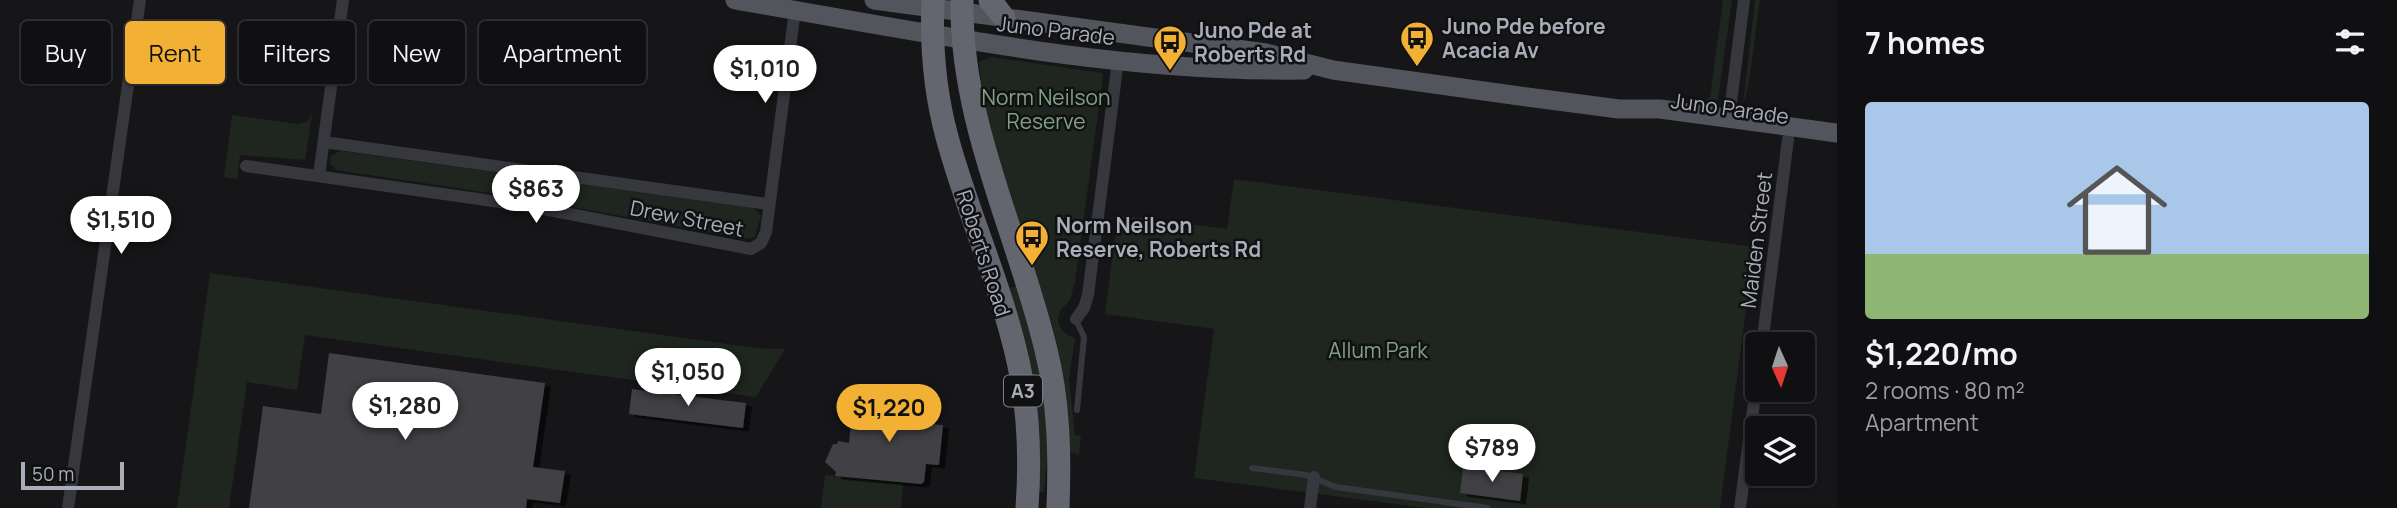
<!DOCTYPE html>
<html lang="en">
<head>
<meta charset="utf-8">
<style>
	body { margin:0; font-family:Manrope,sans-serif; background:#19191b; color:#f1f3f6; height:100vh; display:flex; flex-direction:column; font-size:26px; white-space:nowrap }
	* { box-sizing:border-box; margin:0 }
	p { font-size:23px; color:#9c9d9f }
	.icon { flex:none; width:38px; height:38px; fill:none; stroke:currentColor; stroke-width:2; stroke-linecap:round; stroke-linejoin:round }
	.map { position:relative; flex:1; overflow:hidden }
	.sheet { display:flex; flex-direction:column; background:#101012; width:560px }
	.sheet>* { flex:none }
	.hud { position:absolute; left:21px; top:21px; width:665px; height:63px; display:flex; gap:14px }
	.needle { width:46px; rotate:177deg }
	.buttons { position:absolute; left:1745px; top:332px; display:grid; gap:14px }
	.buttons a { display:grid; place-items:center; width:70px; height:70px; border-radius:7px; background:#101012; box-shadow:0 2px 5px #0004,0 0 0 2px #303032; font-size:35px }
	.scale { position:absolute; left:21px; bottom:18px; width:103px; box-sizing:border-box; padding-left:7px; border:4px solid #a8adb8; border-top:0; font-size:19px; line-height:24px; white-space:nowrap; color:#a8adb8; -webkit-text-stroke:5px #111113; paint-order:stroke }
	.price { position:absolute; translate:-50% -60px; padding:0 16px; border-radius:24px; background:#fff; color:#222; font-size:23px; line-height:46px; filter:drop-shadow(0 2px 4px #0008) }
	.price::after { content:''; position:absolute; left:50%; top:42px; width:21px; height:16px; margin-left:-10px; background:inherit; clip-path:polygon(0 0,100% 0,50% 100%) }
	.price.active { background:#f2b134; color:#111 }
	ul { padding:0; list-style:none }
	li { display:grid; align-content:center; gap:14px; height:371px; padding:0 28px }
	li+li { border-top:2px solid #303032 }
	li span { display:grid; place-items:center; height:217px; border-radius:7px; color:#555 }
	li>.icon { margin-inline-start:auto }
	span .icon { width:126px; height:126px; fill:#fffc; stroke-width:1 }
	li b { font-size:30px }
	h2 { display:flex; justify-content:space-between; align-items:center; height:84px; padding:0 28px; font-size:30px }
	.chip { padding:0 24px; border-radius:7px; background:#101012; box-shadow:0 2px 5px #0004,0 0 0 2px #303032; font-size:24px; line-height:63px }
	.chip.active { background:#f2b134; color:#111 }
	main { display:flex; flex:1; min-height:0 }
	.map>svg:first-child { display:block }
	.green { fill:#1e261f }
	.building { fill:#404145; filter:url(#shadow) }
	.lines { fill:none; stroke-linecap:round; stroke-linejoin:round }
	.lane { stroke:#37383d; stroke-width:6 }
	.street { stroke:#37383d; stroke-width:12 }
	.primary { stroke:#53555c; stroke-width:19 }
	.highway { stroke:#63666e; stroke-width:23 }
	.labels { text-anchor:middle; dominant-baseline:central; stroke-width:5; stroke-linejoin:round; paint-order:stroke }
	.shield { fill:#111113; stroke:#7b7e86; stroke-width:2 }
	.shield-label { font-size:19px; font-weight:bold; fill:#a8adb8 }
	.poi-label { font-size:21px; font-weight:bold; fill:#a8adb8; stroke:#111113; text-anchor:start }
	.street-label { font-size:21px; fill:#a8adb8; stroke:#111113 }
	.park-label { font-size:21px; fill:#7fa381; stroke:#111113 }
</style>
</head>
<body>
<main>
<div class="map">
<svg width="1837" height="508" viewBox="0 0 1837 508">
	<defs>
		<filter id="shadow"><feDropShadow dx="6" dy="3.5" stdDeviation="0" flood-color="#0009"/></filter>
	</defs>
	<rect width="100%" height="100%" fill="#161618"/>
	<g class="green">
		<path d="M 1723,0 L 1732,0 L 1718,99 L 1717,101 L 1706,100 L 1710,97 Z"/>
		<path d="M 1755,0 L 1760,0 L 1749,82 L 1743,105 Z"/>
		<path d="M 991,57 L 1102,73 L 1103,76 L 1075,282 C 1073,287 1072,294 1070,299 C 1068,304 1062,307 1060,312 C 1054,325 1064,335 1075,338 L 1069,379 L 1075,435 L 1081,436 L 1079,455 L 1070,452 C 1068,408 1063,363 1050,320 C 1025,235 986,151 979,62 Z"/>
		<path d="M 232,115 L 297,124 L 306,122 L 312,115 L 305,160 L 240,155 L 237,179 L 224,177 Z"/>
		<path d="M 340,151 L 752,207 L 761,216 L 755,237 L 747,239 L 523,198 L 336,170 L 330,163 L 331,156 Z"/>
		<path d="M 1234,179 L 1754,247 L 1720,508 L 1426,508 L 1194,478 L 1214,329 L 1105,314 L 1118,215 L 1227,229 Z"/>
		<path d="M 210,273 L 757,348 L 785,349 L 756,397 L 305,335 L 297,390 L 247,382 L 229,508 L 177,508 Z"/>
		<path d="M 1017,286 C 1032,337 1048,389 1048,442 C 1048,459 1045,475 1044,492 L 1038,491 L 1010,288 Z"/>
		<path d="M 825,475 L 903,484 L 901,508 L 821,508 Z"/>
	</g>
	<g class="building">
		<path d="M 329,353 L 545,383 L 533,467 L 565,471 L 560,503 L 527,499 L 526,508 L 249,508 L 263,406 L 321,414 Z"/>
		<path d="M 632,389 L 746,403 L 743,428 L 629,414 Z"/>
		<path d="M 900,401 L 932,404 L 930,424 L 943,425 L 939,465 L 926,464 L 924,482 L 921,484 L 835,476 L 836,472 L 825,462 L 833,444 L 837,444 L 838,441 L 849,443 L 853,404 L 899,409 Z"/>
		<path d="M 1477,468 L 1523,474 L 1520,501 L 1460,493 L 1463,469 L 1476,470 Z"/>
	</g>
	<g class="lines">
		<g class="lane">
			<path d="M 1076,320 L 1084,337 L 1077,410"/>
			<path d="M 1252,468 L 1306,475 L 1336,487 L 1488,508"/>
		</g>
		<g class="street">
			<path d="M 1729,118 L 1744,0"/>
			<path d="M 324,142 L 768,204"/>
			<path d="M 246,166 L 528,206 L 751,249 L 761,243 L 766,232 L 795,10"/>
			<path d="M 319,175 L 343,0"/>
			<path d="M 1076,319 L 1084,308 L 1088,295 L 1118,60"/>
			<path d="M 1762,345 L 1788,139"/>
			<path d="M 68,508 L 140,0"/>
			<path d="M 1310,508 L 1314,477"/>
			<path d="M 1740,508 L 1757,380"/>
		</g>
		<g class="primary">
			<path d="M 735,0 C 923,32 1113,73 1304,70"/>
			<path d="M 874,0 L 1266,53 L 1333,70 L 1527,97 L 1619,109 L 1660,109 L 1837,133"/>
		</g>
		<g class="highway">
			<path d="M 933,0 C 931,46 935,93 947,137 C 969,219 1007,297 1022,381 C 1029,422 1030,466 1027,508"/>
			<path d="M 962,0 C 960,123 1018,233 1046,350 C 1059,402 1060,455 1058,508"/>
			<path d="M 990,0 L 1004,18"/>
		</g>
	</g>
	<defs>
		<g id="bus-pin" transform="scale(1.75)"><path d="M0 17L-7.5 6A9.5 9.5 0 1 1 7.5 6Z" fill="#f2b134" stroke="#111113"/><path d="M-5-6H5V4H4V6H2V4H-2V6H-4V4H-5ZM-3.5-4V0h7V-4ZM-3.5 1.2v1.5H-2V1.2ZM2 1.2v1.5H3.5V1.2Z" fill="#111"/></g>
	</defs>
	<g fill-rule="evenodd">
		<use href="#bus-pin" x="1417" y="38"/>
		<use href="#bus-pin" x="1170" y="42"/>
		<use href="#bus-pin" x="1032" y="237"/>
	</g>
	<g class="labels">
		<rect class="shield" x="1004" y="375.5" width="38" height="31" rx="5"/>
		<g class="shield-label">
			<text x="1023" y="391">A3</text>
		</g>
		<g class="poi-label">
			<text x="1442" y="26">Juno Pde before<tspan x="1442" dy="24">Acacia Av</tspan></text>
			<text x="1194" y="30">Juno Pde at<tspan x="1194" dy="24">Roberts Rd</tspan></text>
			<text x="1056" y="225">Norm Neilson<tspan x="1056" dy="24">Reserve, Roberts Rd</tspan></text>
		</g>
		<g class="street-label">
			<text transform="translate(1056 30) rotate(7)">Juno Parade</text>
			<text transform="translate(1730 108) rotate(8)">Juno Parade</text>
			<text transform="translate(687 218) rotate(11)">Drew Street</text>
			<text transform="translate(1756 240) rotate(-83)">Maiden Street</text>
			<text transform="translate(984 253) rotate(72)">Roberts Road</text>
		</g>
		<g class="park-label">
			<text x="1046" y="97">Norm Neilson<tspan x="1046" dy="24">Reserve</tspan></text>
			<text x="1378" y="350">Allum Park</text>
		</g>
	</g>
</svg>
<div class="buttons">
<a><svg class="needle" viewBox="-14 -14 28 28"><path d="M0-13l5 13h-10z" fill="#e53935"/><path d="M0 13l5-13h-10z" fill="#9c9d9f"/></svg></a>
<a><svg class="icon" aria-label="layers" viewBox="0 0 24 24"><path d="M12 4l9 5-9 5-9-5zM3 14l9 5 9-5"/></svg></a>
</div>
<div class="scale">50 m</div>
<b class="price" style="left:765px;top:105px">$1,010</b>
<b class="price" style="left:536px;top:225px">$863</b>
<b class="price" style="left:121px;top:256px">$1,510</b>
<b class="price" style="left:688px;top:408px">$1,050</b>
<b class="price" style="left:405px;top:442px">$1,280</b>
<b class="price active" style="left:889px;top:444px">$1,220</b>
<b class="price" style="left:1492px;top:484px">$789</b>
<div class="hud">
<a class="chip">Buy</a>
<a class="chip active">Rent</a>
<a class="chip">Filters</a>
<a class="chip">New</a>
<a class="chip">Apartment</a>
</div>
</div>
<section class="sheet">
<h2>7 homes<svg class="icon" aria-label="filters" viewBox="0 0 24 24"><path d="M4 7h16M4 17h16"/><circle cx="9" cy="7" r="2"/><circle cx="15" cy="17" r="2"/></svg></h2>
<ul>
<li><span style="background:linear-gradient(#a9c7e8 70%,#8fb573 0)"><svg class="icon" aria-label="home" viewBox="0 0 24 24"><path d="M3 11l9-7 9 7M6 9v11h12V9"/></svg></span><div><b>$1,220/mo</b><p>2 rooms · 80 m²</p><p>Apartment</p></div></li>
</ul>
</section>
</main>
</body>
</html>
